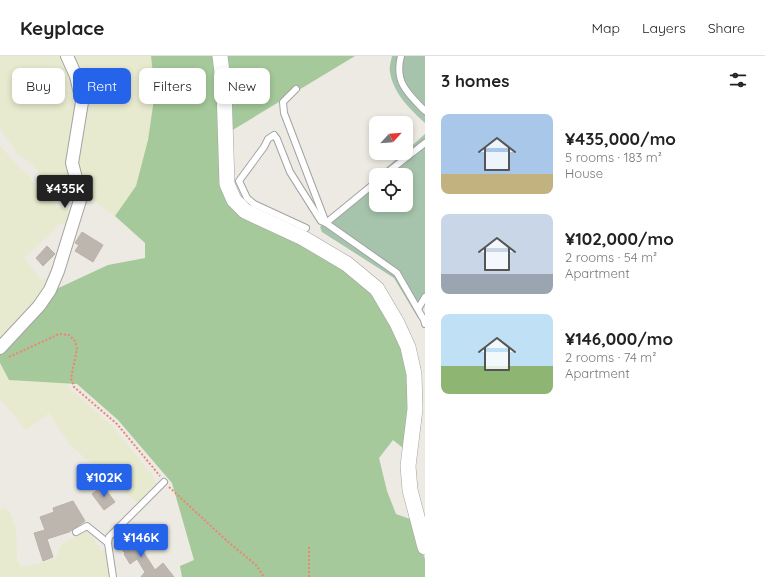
<!DOCTYPE html>
<html lang="en">
<head>
<meta charset="utf-8">
<style>
	body { margin:0; font-family:Quicksand,sans-serif; background:#f6f6f6; color:#222; height:100vh; display:flex; flex-direction:column; font-size:15px; white-space:nowrap }
	* { box-sizing:border-box; margin:0 }
	p { font-size:13px; color:#767676 }
	.icon { flex:none; width:22px; height:22px; fill:none; stroke:currentColor; stroke-width:2; stroke-linecap:round; stroke-linejoin:round }
	.map { position:relative; flex:1; overflow:hidden }
	.details { display:flex; flex-direction:column; background:#fff; width:340px }
	.details>* { flex:none }
	.guide { position:absolute; left:12px; top:12px; width:353px; height:36px; display:flex; gap:8px }
	.needle { width:26px; rotate:64deg }
	.fabs { position:absolute; left:369px; top:60px; display:grid; gap:8px }
	.fabs a { display:grid; place-items:center; width:44px; height:44px; border-radius:8px; background:#fff; box-shadow:0 2px 6px #0003; font-size:20px }
	.price { position:absolute; translate:-50% -34px; padding:0 9px; border-radius:4px; background:#2563eb; color:#fff; font-size:13px; line-height:26px; filter:drop-shadow(0 1px 2px #0008) }
	.price::after { content:''; position:absolute; left:50%; top:24px; width:12px; height:9px; margin-left:-6px; background:inherit; clip-path:polygon(0 0,100% 0,50% 100%) }
	.price.current { background:#222; color:#fff }
	ul { padding:0; list-style:none }
	li { display:flex; align-items:center; gap:12px; height:100px; padding:0 16px }
	li span { display:grid; place-items:center; flex:none; width:112px; height:80px; border-radius:8px; color:#555 }
	li>.icon { margin-inline-start:auto }
	span .icon { width:48px; height:48px; fill:#fffc; stroke-width:1 }
	li b { font-size:17px }
	h2 { display:flex; justify-content:space-between; align-items:center; height:48px; padding:0 16px; font-size:17px }
	.chip { padding:0 14px; border-radius:8px; background:#fff; box-shadow:0 2px 6px #0003; font-size:14px; line-height:36px }
	.chip.current { background:#2563eb; color:#fff }
	header { display:flex; align-items:center; gap:24px; box-sizing:border-box; height:56px; padding:0 20px; background:#fff; border-bottom:1px solid #e0e0e0 }
	header strong { font-size:19px }
	nav { display:flex; gap:22px; margin-inline-start:auto; font-size:14px }
	main { display:flex; flex:1; min-height:0 }
	.map>svg:first-child { display:block }
	.farmland { fill:#e7eace }
	.forest { fill:#a5c99a }
	.cemetery { fill:#a5c4ab }
	.building { fill:#bcb6af; stroke:#bdb1a6 }
	.lines { fill:none; stroke-linecap:round; stroke-linejoin:round }
	.service-casing { stroke:#a3a3a3; stroke-width:8 }
	.minor-casing { stroke:#a3a3a3; stroke-width:14 }
	.tertiary-casing { stroke:#a3a3a3; stroke-width:16 }
	.path { stroke:#ee8571; stroke-width:2; stroke-dasharray:2 2; stroke-linecap:butt }
	.service { stroke:#fff; stroke-width:6 }
	.minor { stroke:#fff; stroke-width:12 }
	.tertiary { stroke:#fff; stroke-width:15 }
</style>
</head>
<body>
<header>
<strong>Keyplace</strong>
<nav><a>Map</a><a>Layers</a><a>Share</a></nav>
</header>
<main>
<div class="map">
<svg width="425" height="521" viewBox="0 0 425 521">
	<rect width="100%" height="100%" fill="#eceae2"/>
	<g class="farmland">
		<path d="M 0,0 L 62,0 L 73,25 L 77,41 L 74,141 L 49,132 L 34,110 L 17,97 L 0,72 Z"/>
		<path d="M 71,0 L 151,0 L 155,36 L 148,84 L 136,130 L 115,160 L 85,138 L 77,106 L 84,58 Z"/>
		<path d="M 0,90 L 20,112 L 27,117 L 39,136 L 57,150 L 69,154 L 71,159 L 68,170 L 61,167 L 24,202 L 41,224 L 49,222 L 31,253 L 0,288 Z"/>
		<path d="M 0,308 L 9,324 L 67,327 L 72,335 L 112,370 L 153,420 L 156,427 L 138,447 L 70,389 L 49,357 L 26,374 L 0,343 Z"/>
		<path d="M 5,452 L 10,457 L 16,473 L 17,505 L 21,511 L 41,507 L 57,502 L 60,490 L 85,475 L 91,477 L 100,494 L 105,494 L 109,521 L 0,521 L 0,454 Z"/>
	</g>
	<g class="forest">
		<path d="M 151,0 L 215,0 L 224,138 L 276,175 L 337,209 L 366,231 L 385,257 L 400,289 L 407,319 L 408,345 L 403,392 L 393,384 L 379,402 L 387,435 L 396,458 L 410,463 L 425,503 L 425,521 L 182,521 L 180,510 L 194,504 L 172,427 L 118,364 L 77,328 L 9,324 L 0,307 L 0,298 L 10,290 L 36,258 L 52,235 L 108,209 L 145,202 L 145,187 L 115,160 L 136,130 L 148,84 L 155,36 Z"/>
		<path d="M 225,0 L 355,0 L 231,75 Z"/>
	</g>
	<g class="cemetery">
		<path d="M 392,0 L 425,0 L 425,67 C 410,53 393,37 390,16 C 389,11 391,5 392,0 Z"/>
		<path d="M 425,78 L 425,249 L 418,262 L 394,222 L 322,176 L 320,171 L 376,121 L 376,149 L 406,149 L 406,119 L 378,119 L 403,97 L 406,97 L 406,95 Z"/>
	</g>
	<g class="building">
		<path d="M 82,176 L 103,189 L 93,206 L 75,195 L 79,189 L 75,187 Z"/>
		<path d="M 47,190 L 55,198 L 43,210 L 36,202 Z"/>
		<path d="M 103,430 L 115,446 L 104,454 L 92,438 Z"/>
		<path d="M 73,445 L 85,465 L 69,476 L 47,483 L 53,501 L 43,505 L 34,477 L 45,474 L 40,461 L 54,456 L 53,452 Z"/>
		<path d="M 126,476 L 137,490 L 139,489 L 155,514 L 163,507 L 174,521 L 141,521 L 145,516 L 137,503 L 130,508 L 124,498 L 125,497 L 115,485 Z"/>
	</g>
	<g class="lines">
		<g class="service-casing">
			<g id="service">
				<path d="M 401,0 C 394,26 408,38 425,55"/>
				<path d="M 296,33 L 283,46 L 284,57 L 326,167"/>
				<path d="M 384,119 L 425,87"/>
				<path d="M 376,126 L 326,167 L 397,217 L 424,264 L 425,268"/>
				<path d="M 306,172 L 254,148 L 247,142 L 239,125 L 264,91 L 268,83 L 274,79 L 277,83 L 290,116 L 321,165 L 326,167"/>
				<path d="M 418,253 L 425,241"/>
				<path d="M 76,476 L 87,470 L 108,487"/>
				<path d="M 113,521 L 108,487 L 109,481 L 164,426"/>
			</g>
		</g>
		<g class="minor-casing">
			<path id="minor" d="M 0,292 L 39,250 L 50,234 L 58,215 L 81,141 L 72,107 L 82,46 L 76,20 L 67,0"/>
		</g>
		<g class="tertiary-casing">
			<path id="tertiary" d="M 220,0 L 224,33 L 227,128 L 234,144 L 245,155 L 303,182 L 347,208 L 377,233 L 397,267 L 408,291 L 414,318 L 415,353 L 408,410 L 410,434 L 425,491"/>
		</g>
		<g class="path">
			<path d="M 9,301 L 59,278 L 69,279 L 75,285 L 77,293 L 71,322 L 74,331 L 117,368 L 160,420"/>
			<path d="M 169,431 L 227,485 L 256,509 L 264,521"/>
			<path d="M 309,521 L 309,491"/>
		</g>
		<use href="#service" class="service"/>
		<use href="#minor" class="minor"/>
		<use href="#tertiary" class="tertiary"/>
	</g>
</svg>
<div class="fabs">
<a><svg class="needle" viewBox="-14 -14 28 28"><path d="M0-13l5 13h-10z" fill="#e53935"/><path d="M0 13l5-13h-10z" fill="#767676"/></svg></a>
<a><svg class="icon" aria-label="locate" viewBox="0 0 24 24"><circle cx="12" cy="12" r="6"/><path d="M12 2v4M12 18v4M2 12h4M18 12h4"/></svg></a>
</div>
<b class="price current" style="left:65px;top:153px">¥435K</b>
<b class="price" style="left:104px;top:442px">¥102K</b>
<b class="price" style="left:141px;top:502px">¥146K</b>
<div class="guide">
<a class="chip">Buy</a>
<a class="chip current">Rent</a>
<a class="chip">Filters</a>
<a class="chip">New</a>
</div>
</div>
<section class="details">
<h2>3 homes<svg class="icon" aria-label="filters" viewBox="0 0 24 24"><path d="M4 7h16M4 17h16"/><circle cx="9" cy="7" r="2"/><circle cx="15" cy="17" r="2"/></svg></h2>
<ul>
<li><span style="background:linear-gradient(#a9c7e8 75%,#c2b280 0)"><svg class="icon" aria-label="home" viewBox="0 0 24 24"><path d="M3 11l9-7 9 7M6 9v11h12V9"/></svg></span><div><b>¥435,000/mo</b><p>5 rooms · 183 m²</p><p>House</p></div></li>
<li><span style="background:linear-gradient(#c9d6e8 75%,#9aa5b1 0)"><svg class="icon" aria-label="home" viewBox="0 0 24 24"><path d="M3 11l9-7 9 7M6 9v11h12V9"/></svg></span><div><b>¥102,000/mo</b><p>2 rooms · 54 m²</p><p>Apartment</p></div></li>
<li><span style="background:linear-gradient(#bfe0f5 65%,#8fb573 0)"><svg class="icon" aria-label="home" viewBox="0 0 24 24"><path d="M3 11l9-7 9 7M6 9v11h12V9"/></svg></span><div><b>¥146,000/mo</b><p>2 rooms · 74 m²</p><p>Apartment</p></div></li>
</ul>
</section>
</main>
</body>
</html>
